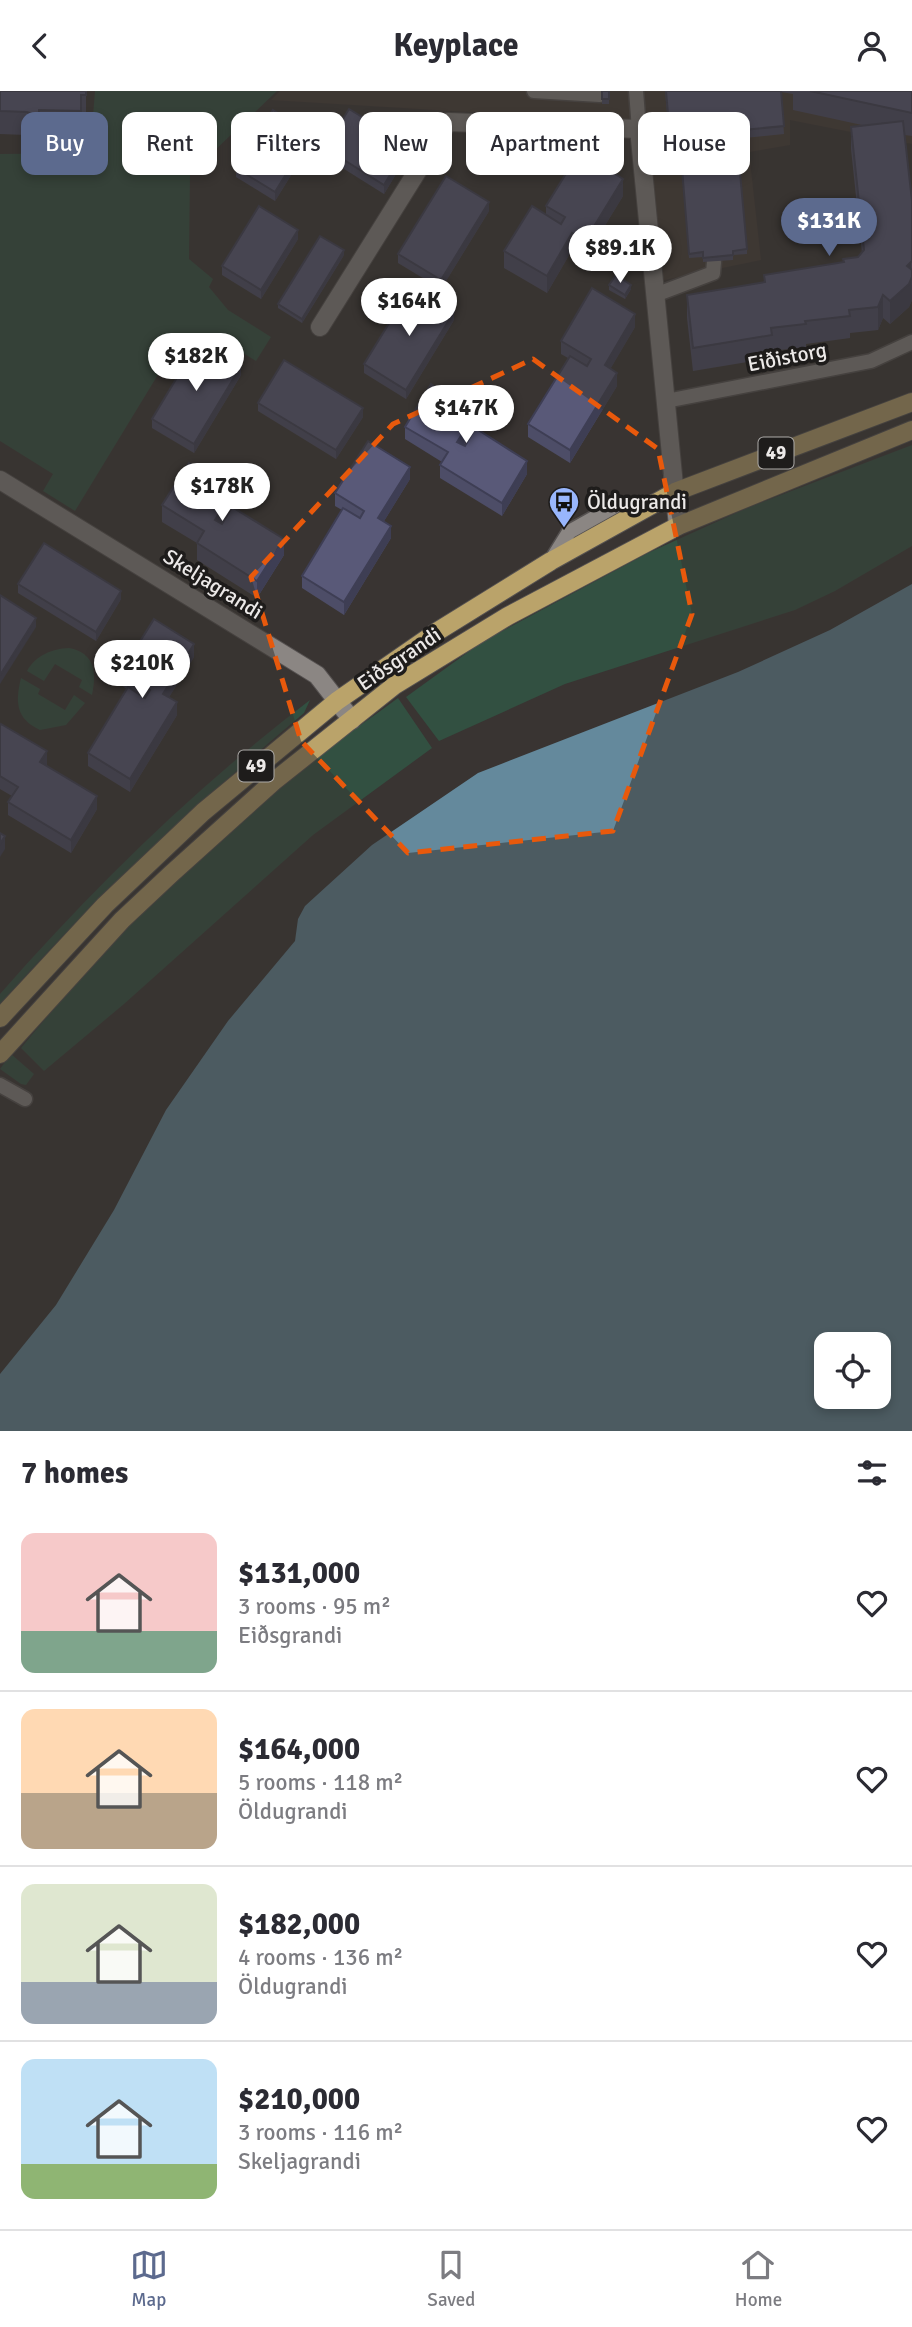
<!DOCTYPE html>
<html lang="en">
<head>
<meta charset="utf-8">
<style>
	body { margin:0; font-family:Signika,sans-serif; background:#f2f2f3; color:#2b2b33; height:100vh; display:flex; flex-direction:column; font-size:26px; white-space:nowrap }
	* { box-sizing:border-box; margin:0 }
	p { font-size:23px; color:#7c7c81 }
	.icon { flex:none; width:38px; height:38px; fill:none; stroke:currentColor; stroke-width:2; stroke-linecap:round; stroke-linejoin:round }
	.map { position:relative; height:1340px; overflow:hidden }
	.panel { display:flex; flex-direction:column; background:#fff; flex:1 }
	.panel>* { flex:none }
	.banner { position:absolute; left:21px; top:21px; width:872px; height:63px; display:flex; gap:14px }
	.buttons { position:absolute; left:814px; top:1241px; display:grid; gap:14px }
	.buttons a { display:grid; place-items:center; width:77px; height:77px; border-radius:14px; background:#fff; box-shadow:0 4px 10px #0003; font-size:35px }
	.price { position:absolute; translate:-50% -60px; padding:0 16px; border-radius:24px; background:#fff; color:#222; font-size:23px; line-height:46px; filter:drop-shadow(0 2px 4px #0008) }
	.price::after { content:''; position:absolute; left:50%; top:42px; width:21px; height:16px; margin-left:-10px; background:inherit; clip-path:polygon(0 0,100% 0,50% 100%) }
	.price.on { background:#5c6a8e; color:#fff }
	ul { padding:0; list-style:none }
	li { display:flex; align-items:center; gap:21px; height:175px; padding:0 21px }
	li+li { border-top:2px solid #e1e1e2 }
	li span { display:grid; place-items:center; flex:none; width:196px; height:140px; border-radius:14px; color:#555 }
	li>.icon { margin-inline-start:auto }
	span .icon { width:84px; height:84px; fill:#fffc; stroke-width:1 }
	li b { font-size:30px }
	h2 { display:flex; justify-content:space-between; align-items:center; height:84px; padding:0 21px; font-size:30px }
	.pill { padding:0 24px; border-radius:14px; background:#fff; box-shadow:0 4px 10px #0003; font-size:24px; line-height:63px }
	.pill.on { background:#5c6a8e; color:#fff }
	header { display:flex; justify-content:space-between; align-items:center; height:91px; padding:0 21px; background:#fff; font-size:32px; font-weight:700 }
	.tabs { display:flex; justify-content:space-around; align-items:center; height:98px; border-top:2px solid #e1e1e2; background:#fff; font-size:19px; color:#7c7c81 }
	.tabs a { display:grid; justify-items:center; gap:4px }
	.tabs .on { color:#5c6a8e }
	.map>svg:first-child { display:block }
	.built { fill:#463c36 }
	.green { fill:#325041 }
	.water { fill:#64899c; fill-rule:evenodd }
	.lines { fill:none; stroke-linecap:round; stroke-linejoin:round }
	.service-casing { stroke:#555150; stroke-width:17 }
	.minor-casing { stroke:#555150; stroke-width:20 }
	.primary-casing { stroke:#555150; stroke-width:20 }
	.service { stroke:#8b8683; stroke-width:14 }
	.minor { stroke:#8b8683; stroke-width:18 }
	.primary { stroke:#baa36a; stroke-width:18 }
	.wall { fill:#4d4d67 }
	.shaded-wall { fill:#3e3e54 }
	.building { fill:#595978; stroke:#3e3e54; stroke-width:2 }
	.marked { fill:none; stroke:#e8590c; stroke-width:5; stroke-dasharray:14 9; stroke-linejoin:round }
	.labels { text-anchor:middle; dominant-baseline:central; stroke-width:7; stroke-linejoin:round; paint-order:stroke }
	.shield { fill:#1e1c1b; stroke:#aeacaa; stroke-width:2 }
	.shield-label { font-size:19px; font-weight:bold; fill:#ece9e8 }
	.street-label { font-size:21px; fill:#ece9e8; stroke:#1e1c1b }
	.poi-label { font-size:21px; fill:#ece9e8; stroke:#1e1c1b; text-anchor:start }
</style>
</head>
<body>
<header><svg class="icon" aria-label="back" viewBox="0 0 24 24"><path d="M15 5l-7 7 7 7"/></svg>Keyplace<svg class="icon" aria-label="person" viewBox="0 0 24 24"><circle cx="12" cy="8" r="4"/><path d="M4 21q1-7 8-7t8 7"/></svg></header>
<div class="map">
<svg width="912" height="1340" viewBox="0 0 912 1340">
	<rect width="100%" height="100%" fill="#393432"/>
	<path class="built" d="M 280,0 L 912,0 L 912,53 L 790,29 L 790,54 L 749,61 L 761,169 L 650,192 L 632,31 L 271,9 Z"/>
	<g class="green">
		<path d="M 95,0 L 277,0 L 190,83 L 189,168 L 213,188 L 209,196 L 228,219 L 271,246 L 256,270 L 217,246 L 186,246 L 159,282 L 75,420 L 43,400 L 53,383 L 0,350 L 0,63 L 90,62 Z"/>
		<path d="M 912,354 L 912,455 L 835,500 L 795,519 L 565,593 L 439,650 L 406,606 L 482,551 L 648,462 L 747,417 Z"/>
		<path d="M 69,557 C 95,562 97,582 92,604 L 79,596 L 82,589 L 55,573 L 44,590 L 27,580 C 36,564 52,558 69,557 Z"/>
		<path d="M 21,587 L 40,598 L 38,603 L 65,619 L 74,604 L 85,612 L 66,634 L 40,639 C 16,628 15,611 21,587 Z"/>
		<path d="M 398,607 L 432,657 L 313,744 L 124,913 L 44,980 L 21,957 C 102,858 203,754 303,676 C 334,652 367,630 398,607 Z"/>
		<path d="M 310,609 L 304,622 C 196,713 94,807 0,913 L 0,903 C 95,795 196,696 310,609 Z"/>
		<path d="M 11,963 L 34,983 L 26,994 L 21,993 L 0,978 Z"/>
	</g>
	<path class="water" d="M 912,493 L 912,1340 L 0,1340 L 0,1283 L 56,1214 L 114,1119 L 166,1019 L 228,930 L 295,850 L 298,828 L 305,815 L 372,754 L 478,682 L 738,581 L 830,539 ZM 826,1253 L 878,1253 L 878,1306 L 826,1306 Z"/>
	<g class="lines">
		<g class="service-casing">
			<g id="service">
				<path d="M 534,0 L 600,4"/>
				<path d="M 636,0 L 639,38"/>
				<path d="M 655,204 L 713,182 L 714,171"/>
				<path d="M 666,310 L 871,270 L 912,251"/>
				<path d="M 551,470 L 569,441 L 619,413 L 651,414"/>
				<path d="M 0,994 L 25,1008"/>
			</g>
		</g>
		<g class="minor-casing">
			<g id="minor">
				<path d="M 320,236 L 448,31 L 639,38 L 678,435"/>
				<path d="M 0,389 L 317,584 L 352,629"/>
			</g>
		</g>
		<g class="primary-casing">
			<g id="primary">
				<path d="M 0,927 L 105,814 L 203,721 L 337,610 L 438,540 L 551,470 L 675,401 L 912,311"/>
				<path d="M 0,963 L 122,829 L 171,783 L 273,691 L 395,594 L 508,525 L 678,435 L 912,339"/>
			</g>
		</g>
		<use href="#service" class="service"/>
		<use href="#minor" class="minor"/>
		<use href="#primary" class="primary"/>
	</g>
	<g class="wall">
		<path d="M 0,0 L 86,0 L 86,27 L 81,27 L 81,43 L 39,42 L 39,48 L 27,44 L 0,43 Z"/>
		<rect x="602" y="0" width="7" height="13"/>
		<path d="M 665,0 L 912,0 L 912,45 L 905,44 L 912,110 L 912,209 L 909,216 L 890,233 L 883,227 L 878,239 L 850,242 L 850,247 L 806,253 L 806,256 L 772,260 L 772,267 L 693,280 L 687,227 L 687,204 L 764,191 L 764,184 L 843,171 L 843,168 L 858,166 L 862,162 L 851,58 L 851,36 L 862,34 L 793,19 L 793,3 L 781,1 L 784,43 L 670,55 Z"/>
		<path d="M 311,52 L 275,110 L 236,86 L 236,77 Z"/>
		<path d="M 325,57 L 408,63 L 384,103 L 325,66 Z"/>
		<path d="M 681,70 L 747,158 L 747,163 L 733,164 L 733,169 L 703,171 L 703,166 L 689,167 Z"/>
		<path d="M 623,105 L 585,167 L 572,159 L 547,202 L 504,177 L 504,160 L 546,124 L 546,115 Z"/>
		<path d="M 489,120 L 441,198 L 398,172 L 398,163 Z"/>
		<path d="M 298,148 L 261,208 L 222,184 L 222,175 Z"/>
		<path d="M 344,164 L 302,232 L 278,217 L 278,213 Z"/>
		<path d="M 609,194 L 631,198 L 625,208 L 609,199 Z"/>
		<path d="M 454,229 L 406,308 L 364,282 L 364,273 Z"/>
		<path d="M 635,236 L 610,278 L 617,295 L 570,372 L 528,346 L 528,333 L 568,267 L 561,263 L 561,250 Z"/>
		<path d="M 241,284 L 194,362 L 152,337 L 152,328 Z"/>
		<path d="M 258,312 L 363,326 L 336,368 L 258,320 Z"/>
		<path d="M 476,334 L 464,354 L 527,383 L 502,425 L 440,387 L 440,374 L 442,371 L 405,348 L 405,336 Z"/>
		<path d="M 410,388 L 384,430 L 391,447 L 344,524 L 302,497 L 302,485 L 342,419 L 335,415 L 335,402 Z"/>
		<path d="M 162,414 L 284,464 L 257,507 L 197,469 L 197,452 L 162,431 Z"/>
		<path d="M 18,493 L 121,508 L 96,550 L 18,502 Z"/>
		<path d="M 194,566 L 169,606 L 177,624 L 130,701 L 88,675 L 88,662 L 127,598 L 121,594 L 121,581 Z"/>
		<path d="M 0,635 L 47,673 L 46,675 L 97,718 L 71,762 L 8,724 L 8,711 L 12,705 L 0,698 Z"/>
	</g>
	<g class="shaded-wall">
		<path d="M 311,43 L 311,52 L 275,110 L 275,101 Z"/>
		<path d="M 408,54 L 408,63 L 384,103 L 384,94 Z"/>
		<path d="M 623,88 L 623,105 L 585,167 L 585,150 Z"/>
		<path d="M 489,111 L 489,120 L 441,198 L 441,189 Z"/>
		<path d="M 298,139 L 298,148 L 261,208 L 261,199 Z"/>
		<path d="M 572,142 L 572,159 L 547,202 L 547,185 Z"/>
		<path d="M 344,159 L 344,164 L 302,232 L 302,228 Z"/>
		<path d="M 911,170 L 912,209 L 909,216 L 890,233 L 890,210 L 907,175 Z"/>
		<path d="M 631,194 L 631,198 L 625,208 L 625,204 Z"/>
		<path d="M 883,204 L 883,227 L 878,239 L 878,216 Z"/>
		<path d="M 454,221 L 454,229 L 406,308 L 406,299 Z"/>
		<path d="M 635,223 L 635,236 L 605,287 L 605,274 Z"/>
		<path d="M 241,275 L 241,284 L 194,362 L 194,353 Z"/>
		<path d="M 617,282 L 617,295 L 570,372 L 570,359 Z"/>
		<path d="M 363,317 L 363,326 L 336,368 L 336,359 Z"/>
		<path d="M 476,321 L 476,334 L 457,364 L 457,351 Z"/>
		<path d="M 527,370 L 527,383 L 502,425 L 502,412 Z"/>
		<path d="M 410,376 L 410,388 L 378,440 L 378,427 Z"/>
		<path d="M 233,400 L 233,416 L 215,446 L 215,429 Z"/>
		<path d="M 391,435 L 391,447 L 344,524 L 344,511 Z"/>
		<path d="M 284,448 L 284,464 L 257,507 L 257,490 Z"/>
		<path d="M 121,500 L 121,508 L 96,550 L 96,541 Z"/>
		<path d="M 36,527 L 36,536 L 0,593 L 0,584 Z"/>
		<path d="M 194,553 L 194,566 L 163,616 L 163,603 Z"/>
		<path d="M 177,611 L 177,624 L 130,701 L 130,688 Z"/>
		<path d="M 47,660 L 47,673 L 40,684 L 40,671 Z"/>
		<path d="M 97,705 L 97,718 L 71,762 L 71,749 Z"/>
		<path d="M 5,745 L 5,758 L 0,766 L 0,753 Z"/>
	</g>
	<g class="building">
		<path d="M 0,0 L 86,0 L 86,4 L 81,4 L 81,20 L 39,19 L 39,25 L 27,21 L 0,20 Z"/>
		<rect x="602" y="0" width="7" height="8"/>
		<path d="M 666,0 L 781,0 L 784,35 L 670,46 Z"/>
		<path d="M 810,0 L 912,0 L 912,22 Z"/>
		<path d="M 349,18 L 408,54 L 384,94 L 325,57 Z"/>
		<path d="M 273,19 L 311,43 L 275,101 L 236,77 Z"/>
		<path d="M 903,30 L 912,110 L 912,170 L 907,175 L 912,179 L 912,186 L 909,193 L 890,210 L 883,204 L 878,216 L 849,219 L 850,225 L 805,230 L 806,233 L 771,237 L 772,244 L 693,257 L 687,204 L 765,191 L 764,184 L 844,171 L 843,168 L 858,166 L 864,159 L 851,36 Z"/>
		<path d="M 580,60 L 623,88 L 585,150 L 572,142 L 547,185 L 504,160 L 532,115 L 561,133 L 565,126 L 546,115 Z"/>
		<path d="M 738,60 L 747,158 L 733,160 L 733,164 L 703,167 L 703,161 L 689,163 L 681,65 Z"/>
		<path d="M 446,85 L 489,111 L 441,189 L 398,163 Z"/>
		<path d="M 259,115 L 298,139 L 261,199 L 222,175 Z"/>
		<path d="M 320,145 L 344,159 L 302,228 L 278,213 Z"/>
		<path d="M 616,184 L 631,194 L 625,204 L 609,194 Z"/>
		<path d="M 412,195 L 454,221 L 406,299 L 364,273 Z"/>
		<path d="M 592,197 L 635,223 L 605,274 L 617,282 L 570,359 L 528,333 L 570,265 L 587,275 L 591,268 L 561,250 Z"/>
		<path d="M 199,250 L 241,275 L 194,353 L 152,328 Z"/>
		<path d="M 284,269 L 363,317 L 336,359 L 258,312 Z"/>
		<path d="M 431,293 L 476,321 L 457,351 L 465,355 L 475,337 L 527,370 L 502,412 L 440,374 L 448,361 L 405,336 Z"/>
		<path d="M 368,350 L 410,376 L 378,427 L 391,435 L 344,511 L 302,485 L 343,417 L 360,427 L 364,420 L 335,402 Z"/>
		<path d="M 189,372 L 233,400 L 215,429 L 222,433 L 232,416 L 284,448 L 257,490 L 197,452 L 204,440 L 162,414 Z"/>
		<path d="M 44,452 L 121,500 L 96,541 L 18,493 Z"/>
		<path d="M 0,504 L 36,527 L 0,584 Z"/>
		<path d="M 154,528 L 194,553 L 163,603 L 177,611 L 130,688 L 88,662 L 128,596 L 145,607 L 150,599 L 121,581 Z"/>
		<path d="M 1,633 L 47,660 L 40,671 L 97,705 L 71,749 L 8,711 L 18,696 L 0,685 L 0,635 Z"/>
		<path d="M 0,742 L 5,745 L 0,753 Z"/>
	</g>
	<path d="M0 0H912V1340H0ZM 533,268 L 658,358 L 692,523 L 613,740 L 408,762 L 301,650 L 251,486 L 393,333 Z" fill="#393432" fill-opacity=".55" fill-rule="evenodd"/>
	<path class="marked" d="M 533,268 L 658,358 L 692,523 L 613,740 L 408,762 L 301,650 L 251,486 L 393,333 Z"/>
	<defs>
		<g id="bus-pin" transform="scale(1.575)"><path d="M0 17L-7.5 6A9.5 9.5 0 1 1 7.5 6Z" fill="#98b6fd" stroke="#1e1c1b"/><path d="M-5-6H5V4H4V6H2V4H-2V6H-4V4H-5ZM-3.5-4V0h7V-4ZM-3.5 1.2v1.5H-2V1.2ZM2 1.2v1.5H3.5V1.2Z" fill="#111"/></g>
	</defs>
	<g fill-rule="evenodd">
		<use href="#bus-pin" x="564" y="411"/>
	</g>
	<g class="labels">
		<g class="shield">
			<rect x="758.5" y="346.5" width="35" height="31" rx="5"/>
			<rect x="238.5" y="659.5" width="35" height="31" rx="5"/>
		</g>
		<g class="shield-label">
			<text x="776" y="362">49</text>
			<text x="256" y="675">49</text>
		</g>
		<g class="street-label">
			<text transform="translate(787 266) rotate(-11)">Eiðistorg</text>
			<text transform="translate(213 493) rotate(32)">Skeljagrandi</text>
			<text transform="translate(399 568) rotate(-34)">Eiðsgrandi</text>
		</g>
		<g class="poi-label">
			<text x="587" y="411">Öldugrandi</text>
		</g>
	</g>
</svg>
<div class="buttons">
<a><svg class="icon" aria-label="locate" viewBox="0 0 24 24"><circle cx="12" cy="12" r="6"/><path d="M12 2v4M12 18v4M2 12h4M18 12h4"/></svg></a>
</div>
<b class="price on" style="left:829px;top:167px">$131K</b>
<b class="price" style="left:620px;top:194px">$89.1K</b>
<b class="price" style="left:409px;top:247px">$164K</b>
<b class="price" style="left:196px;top:302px">$182K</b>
<b class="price" style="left:466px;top:354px">$147K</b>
<b class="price" style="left:222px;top:432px">$178K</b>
<b class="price" style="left:142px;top:609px">$210K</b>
<div class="banner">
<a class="pill on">Buy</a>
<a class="pill">Rent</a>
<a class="pill">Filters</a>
<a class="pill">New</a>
<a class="pill">Apartment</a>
<a class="pill">House</a>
</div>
</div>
<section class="panel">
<h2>7 homes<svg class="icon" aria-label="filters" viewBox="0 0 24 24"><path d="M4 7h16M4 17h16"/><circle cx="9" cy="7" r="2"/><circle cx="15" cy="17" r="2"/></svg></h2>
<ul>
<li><span style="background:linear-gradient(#f6c9c9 70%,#7fa58c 0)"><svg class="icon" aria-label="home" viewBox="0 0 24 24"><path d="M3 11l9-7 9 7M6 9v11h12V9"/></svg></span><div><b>$131,000</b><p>3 rooms · 95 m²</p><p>Eiðsgrandi</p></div><svg class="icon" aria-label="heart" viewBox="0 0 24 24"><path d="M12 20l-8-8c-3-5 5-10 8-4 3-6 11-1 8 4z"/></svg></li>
<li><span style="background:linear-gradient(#ffd9b3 60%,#b9a48a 0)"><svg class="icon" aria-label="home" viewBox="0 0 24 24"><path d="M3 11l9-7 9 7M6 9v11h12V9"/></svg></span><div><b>$164,000</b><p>5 rooms · 118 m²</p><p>Öldugrandi</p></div><svg class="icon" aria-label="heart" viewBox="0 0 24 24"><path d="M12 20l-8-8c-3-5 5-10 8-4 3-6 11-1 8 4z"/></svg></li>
<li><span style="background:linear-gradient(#dfe7d0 70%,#9aa5b1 0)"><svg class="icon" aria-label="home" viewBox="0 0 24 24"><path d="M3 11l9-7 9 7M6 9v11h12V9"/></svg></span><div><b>$182,000</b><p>4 rooms · 136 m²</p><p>Öldugrandi</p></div><svg class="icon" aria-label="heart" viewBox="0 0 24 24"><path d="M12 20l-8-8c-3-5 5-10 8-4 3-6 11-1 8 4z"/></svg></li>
<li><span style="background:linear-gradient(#bfe0f5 75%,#8fb573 0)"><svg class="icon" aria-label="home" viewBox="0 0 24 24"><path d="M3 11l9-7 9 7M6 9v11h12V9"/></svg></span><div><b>$210,000</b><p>3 rooms · 116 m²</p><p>Skeljagrandi</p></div><svg class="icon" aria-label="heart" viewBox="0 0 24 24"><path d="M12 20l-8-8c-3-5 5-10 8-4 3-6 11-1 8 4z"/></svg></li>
</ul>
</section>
<nav class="tabs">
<a class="on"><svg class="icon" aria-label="map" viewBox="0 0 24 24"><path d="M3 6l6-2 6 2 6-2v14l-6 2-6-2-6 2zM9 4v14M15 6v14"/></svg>Map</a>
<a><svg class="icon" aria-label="saved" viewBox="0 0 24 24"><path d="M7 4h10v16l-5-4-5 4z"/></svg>Saved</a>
<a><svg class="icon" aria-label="home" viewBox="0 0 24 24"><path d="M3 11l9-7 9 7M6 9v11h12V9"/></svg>Home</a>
</nav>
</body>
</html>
